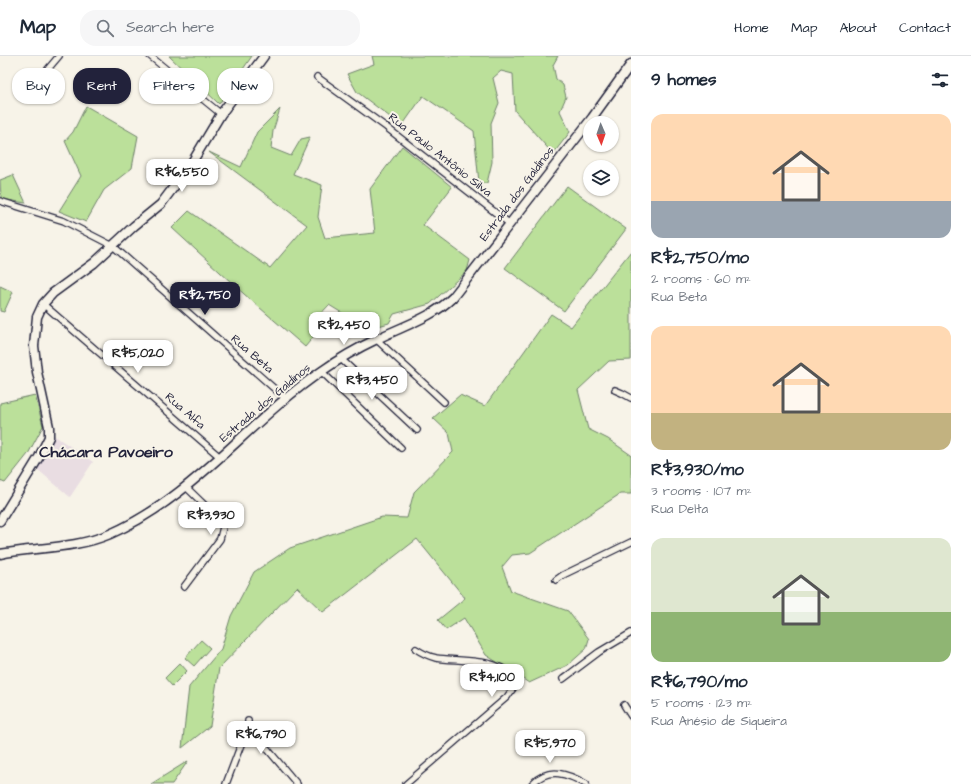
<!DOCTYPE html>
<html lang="en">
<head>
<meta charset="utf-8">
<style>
	body { margin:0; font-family:"Architects Daughter",sans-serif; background:#f6f6f7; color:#1f2937; height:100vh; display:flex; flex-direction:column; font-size:15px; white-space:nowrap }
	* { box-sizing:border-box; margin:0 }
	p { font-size:13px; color:#747a83 }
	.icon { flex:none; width:22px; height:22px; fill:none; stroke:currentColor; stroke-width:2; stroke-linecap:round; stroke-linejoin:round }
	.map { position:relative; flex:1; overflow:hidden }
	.drawer { display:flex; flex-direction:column; background:#fff; width:340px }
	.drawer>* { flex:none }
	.guide { position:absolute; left:12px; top:12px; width:380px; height:36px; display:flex; gap:8px }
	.needle { width:26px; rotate:178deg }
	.fabs { position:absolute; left:583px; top:60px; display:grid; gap:8px }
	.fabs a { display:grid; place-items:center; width:36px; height:36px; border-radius:50%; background:#fff; box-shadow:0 1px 3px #0004; font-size:20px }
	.price { position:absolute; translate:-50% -34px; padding:0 9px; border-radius:8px; background:#fff; color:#222; font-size:13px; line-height:26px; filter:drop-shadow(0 1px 2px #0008) }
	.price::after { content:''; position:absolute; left:50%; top:24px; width:12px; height:9px; margin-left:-6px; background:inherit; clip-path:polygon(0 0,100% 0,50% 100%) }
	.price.active { background:#22223b; color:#fff }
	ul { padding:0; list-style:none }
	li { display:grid; align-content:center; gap:8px; height:212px; padding:0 20px }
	li span { display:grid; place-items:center; height:124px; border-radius:12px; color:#555 }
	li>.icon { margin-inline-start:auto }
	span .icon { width:72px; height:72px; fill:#fffc; stroke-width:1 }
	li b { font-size:17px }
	h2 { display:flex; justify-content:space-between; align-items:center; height:48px; padding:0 20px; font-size:17px }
	.tag { padding:0 14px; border-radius:16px; background:#fff; box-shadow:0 1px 3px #0004; font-size:14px; line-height:36px }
	.tag.active { background:#22223b; color:#fff }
	header { display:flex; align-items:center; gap:24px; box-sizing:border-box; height:56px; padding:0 20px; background:#fff; border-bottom:1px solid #e0e1e3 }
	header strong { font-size:19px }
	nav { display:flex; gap:22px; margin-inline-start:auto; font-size:14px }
	.search { width:280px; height:36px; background:#f6f6f7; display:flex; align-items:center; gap:10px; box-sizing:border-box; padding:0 14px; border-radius:16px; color:#747a83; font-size:15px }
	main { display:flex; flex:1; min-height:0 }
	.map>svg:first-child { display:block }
	.built { fill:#e9dde2 }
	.green { fill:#bbe09a; stroke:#6e816a }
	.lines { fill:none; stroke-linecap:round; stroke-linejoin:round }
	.street-casing { stroke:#22223b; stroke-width:8 }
	.secondary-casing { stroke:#22223b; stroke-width:11 }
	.street { stroke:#f7f3e8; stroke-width:5.5 }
	.secondary { stroke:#f7f3e8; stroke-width:8 }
	.labels { text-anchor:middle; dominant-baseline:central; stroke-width:4; stroke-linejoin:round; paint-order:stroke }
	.street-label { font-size:12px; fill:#22223b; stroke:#f7f3e8 }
	.district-label { font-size:16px; font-weight:bold; fill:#22223b; stroke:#f7f3e8 }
</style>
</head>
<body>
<header>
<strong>Map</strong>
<div class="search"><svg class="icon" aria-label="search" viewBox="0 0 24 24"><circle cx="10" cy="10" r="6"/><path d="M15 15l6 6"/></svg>Search here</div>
<nav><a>Home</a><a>Map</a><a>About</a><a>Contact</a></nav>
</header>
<main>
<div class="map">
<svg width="631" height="728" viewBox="0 0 631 728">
	<rect width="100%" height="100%" fill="#f7f3e8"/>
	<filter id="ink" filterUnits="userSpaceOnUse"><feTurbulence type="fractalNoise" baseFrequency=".025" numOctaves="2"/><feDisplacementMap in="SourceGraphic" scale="8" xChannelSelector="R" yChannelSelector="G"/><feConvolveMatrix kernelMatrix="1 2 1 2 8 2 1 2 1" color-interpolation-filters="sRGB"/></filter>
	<g filter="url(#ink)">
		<path class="built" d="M 52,378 L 93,406 L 70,441 L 37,413 Z"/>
		<g class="green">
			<path d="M 169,0 L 252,0 L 219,48 Z"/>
			<path d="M 372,0 L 558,0 L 553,9 L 556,23 L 563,29 L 566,41 L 560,55 L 570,76 L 553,98 L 515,55 L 513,18 L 501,15 L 493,22 L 499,47 L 491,67 L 492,106 L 487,127 L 479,127 L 474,75 L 423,40 L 402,70 L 357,36 L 347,18 L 374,8 Z"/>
			<path d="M 86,50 L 138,80 L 132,112 L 104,134 L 86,166 L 59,155 L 81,120 L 65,85 L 73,76 Z"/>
			<path d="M 280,53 L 273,75 L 271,92 L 291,100 L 301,83 L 310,81 L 293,118 L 322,129 L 318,161 L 325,182 L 375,177 L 370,133 L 402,90 L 452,131 L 423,169 L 470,204 L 467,215 L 430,248 L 394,258 L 389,267 L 368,273 L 329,249 L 310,269 L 315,279 L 305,291 L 244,238 L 172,172 L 189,155 L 270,212 L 307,169 L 209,96 L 241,111 L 257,76 Z"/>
			<path d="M 13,119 L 26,147 L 1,143 L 0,124 Z"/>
			<path d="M 567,130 L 626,173 L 564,255 L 505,212 Z"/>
			<path d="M 631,195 L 631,304 L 609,305 L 578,334 L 588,373 L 608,383 L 631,399 L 631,438 L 620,438 L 530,497 L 512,499 L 502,511 L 511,535 L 568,555 L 589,583 L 586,593 L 568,609 L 529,627 L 486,599 L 464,562 L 446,574 L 438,564 L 465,542 L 417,483 L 323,556 L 297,531 L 219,612 L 210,670 L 182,692 L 189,631 L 221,593 L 231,560 L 254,516 L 290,492 L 382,461 L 407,462 L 414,436 L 453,396 L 449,377 L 433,362 L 460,339 L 485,350 L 551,258 L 571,271 Z"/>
			<path d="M 0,230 L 13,236 L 4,256 L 0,255 Z"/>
			<path d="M 35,339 L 43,370 L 28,398 L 5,427 L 0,425 L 0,347 Z"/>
			<path d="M 201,584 L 210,592 L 194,610 L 185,602 Z"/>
			<path d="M 180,607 L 187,615 L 172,630 L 165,622 Z"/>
			<path d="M 188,705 L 172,728 L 151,728 Z"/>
		</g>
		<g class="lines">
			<g class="street-casing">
				<g id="street">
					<path d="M 150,0 L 221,58"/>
					<path d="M 48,13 L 59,0"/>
					<path d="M 317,21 L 386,71 L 510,168"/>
					<path d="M 0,145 L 64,165 L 113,190 L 286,343"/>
					<path d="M 43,248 L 220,401"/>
					<path d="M 376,283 L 444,346"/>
					<path d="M 341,303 L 417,374"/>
					<path d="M 321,315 L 401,392"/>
					<path d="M 615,334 L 622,337 L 631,342"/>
					<path d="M 556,524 L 563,519 L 631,486"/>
					<path d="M 184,531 L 220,483 L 223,471 L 222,466 L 186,431"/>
					<path d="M 563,623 L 599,596 L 631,577"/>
					<path d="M 624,649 L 631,660"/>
					<path d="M 248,665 L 248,670 L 297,728"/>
					<path d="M 226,728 L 248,670"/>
					<path d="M 406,728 L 507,641 L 514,631 C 515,600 456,606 436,602 C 428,600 422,597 416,593"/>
					<path d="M 532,728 C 549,710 568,718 586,728"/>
				</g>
			</g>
			<g class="secondary-casing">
				<g id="secondary">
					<path d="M 0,465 L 39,401 L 49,381 L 49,371 L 37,316 L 34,290 L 37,261 L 43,248 L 53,237 L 94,207 L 134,170 L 161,148 L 191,108 L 221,58 L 264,0"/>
					<path d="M 0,498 C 36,491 75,493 110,478 C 193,442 248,365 322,315 C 339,303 358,292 377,283 C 403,270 432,262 453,241 L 592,62 L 631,8"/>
				</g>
			</g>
			<use href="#street" class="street"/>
			<use href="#secondary" class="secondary"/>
		</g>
	</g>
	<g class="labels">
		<g class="street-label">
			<text transform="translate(440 99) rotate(38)">Rua Paulo Antônio Silva</text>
			<text transform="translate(517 138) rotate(-53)">Estrada dos Galdinos</text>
			<text transform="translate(252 298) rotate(41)">Rua Beta</text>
			<text transform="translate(265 347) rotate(-40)">Estrada dos Galdinos</text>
			<text transform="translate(185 355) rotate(41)">Rua Alfa</text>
		</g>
		<g class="district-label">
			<text x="106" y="396">Chácara Pavoeiro</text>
		</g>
	</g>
</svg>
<div class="fabs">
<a><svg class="needle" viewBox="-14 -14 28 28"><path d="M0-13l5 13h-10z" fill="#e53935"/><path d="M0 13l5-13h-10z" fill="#747a83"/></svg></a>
<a><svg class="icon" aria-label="layers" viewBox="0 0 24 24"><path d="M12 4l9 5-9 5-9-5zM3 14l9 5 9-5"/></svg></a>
</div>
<b class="price" style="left:182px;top:137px">R$6,550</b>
<b class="price active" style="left:205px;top:260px">R$2,750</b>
<b class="price" style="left:344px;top:290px">R$2,450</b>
<b class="price" style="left:138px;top:318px">R$5,020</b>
<b class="price" style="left:372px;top:345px">R$3,450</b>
<b class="price" style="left:211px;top:480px">R$3,930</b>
<b class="price" style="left:492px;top:642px">R$4,100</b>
<b class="price" style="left:261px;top:699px">R$6,790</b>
<b class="price" style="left:550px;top:708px">R$5,970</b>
<div class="guide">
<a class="tag">Buy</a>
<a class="tag active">Rent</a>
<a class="tag">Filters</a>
<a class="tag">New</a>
</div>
</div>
<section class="drawer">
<h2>9 homes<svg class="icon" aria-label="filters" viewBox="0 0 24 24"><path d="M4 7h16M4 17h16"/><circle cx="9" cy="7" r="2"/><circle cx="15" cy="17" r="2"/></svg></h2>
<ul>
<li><span style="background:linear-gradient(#ffd9b3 70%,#9aa5b1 0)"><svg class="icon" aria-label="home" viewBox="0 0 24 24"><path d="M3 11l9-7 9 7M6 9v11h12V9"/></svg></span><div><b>R$2,750/mo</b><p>2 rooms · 60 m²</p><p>Rua Beta</p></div></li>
<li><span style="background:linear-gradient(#ffd9b3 70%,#c2b280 0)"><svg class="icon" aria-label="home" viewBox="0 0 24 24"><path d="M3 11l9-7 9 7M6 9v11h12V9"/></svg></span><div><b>R$3,930/mo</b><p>3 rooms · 107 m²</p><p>Rua Delta</p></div></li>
<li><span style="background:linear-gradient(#dfe7d0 60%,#8fb573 0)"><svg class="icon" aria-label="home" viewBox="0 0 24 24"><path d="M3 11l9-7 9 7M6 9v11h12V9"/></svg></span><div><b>R$6,790/mo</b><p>5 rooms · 123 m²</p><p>Rua Anésio de Siqueira</p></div></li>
</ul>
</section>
</main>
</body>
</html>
